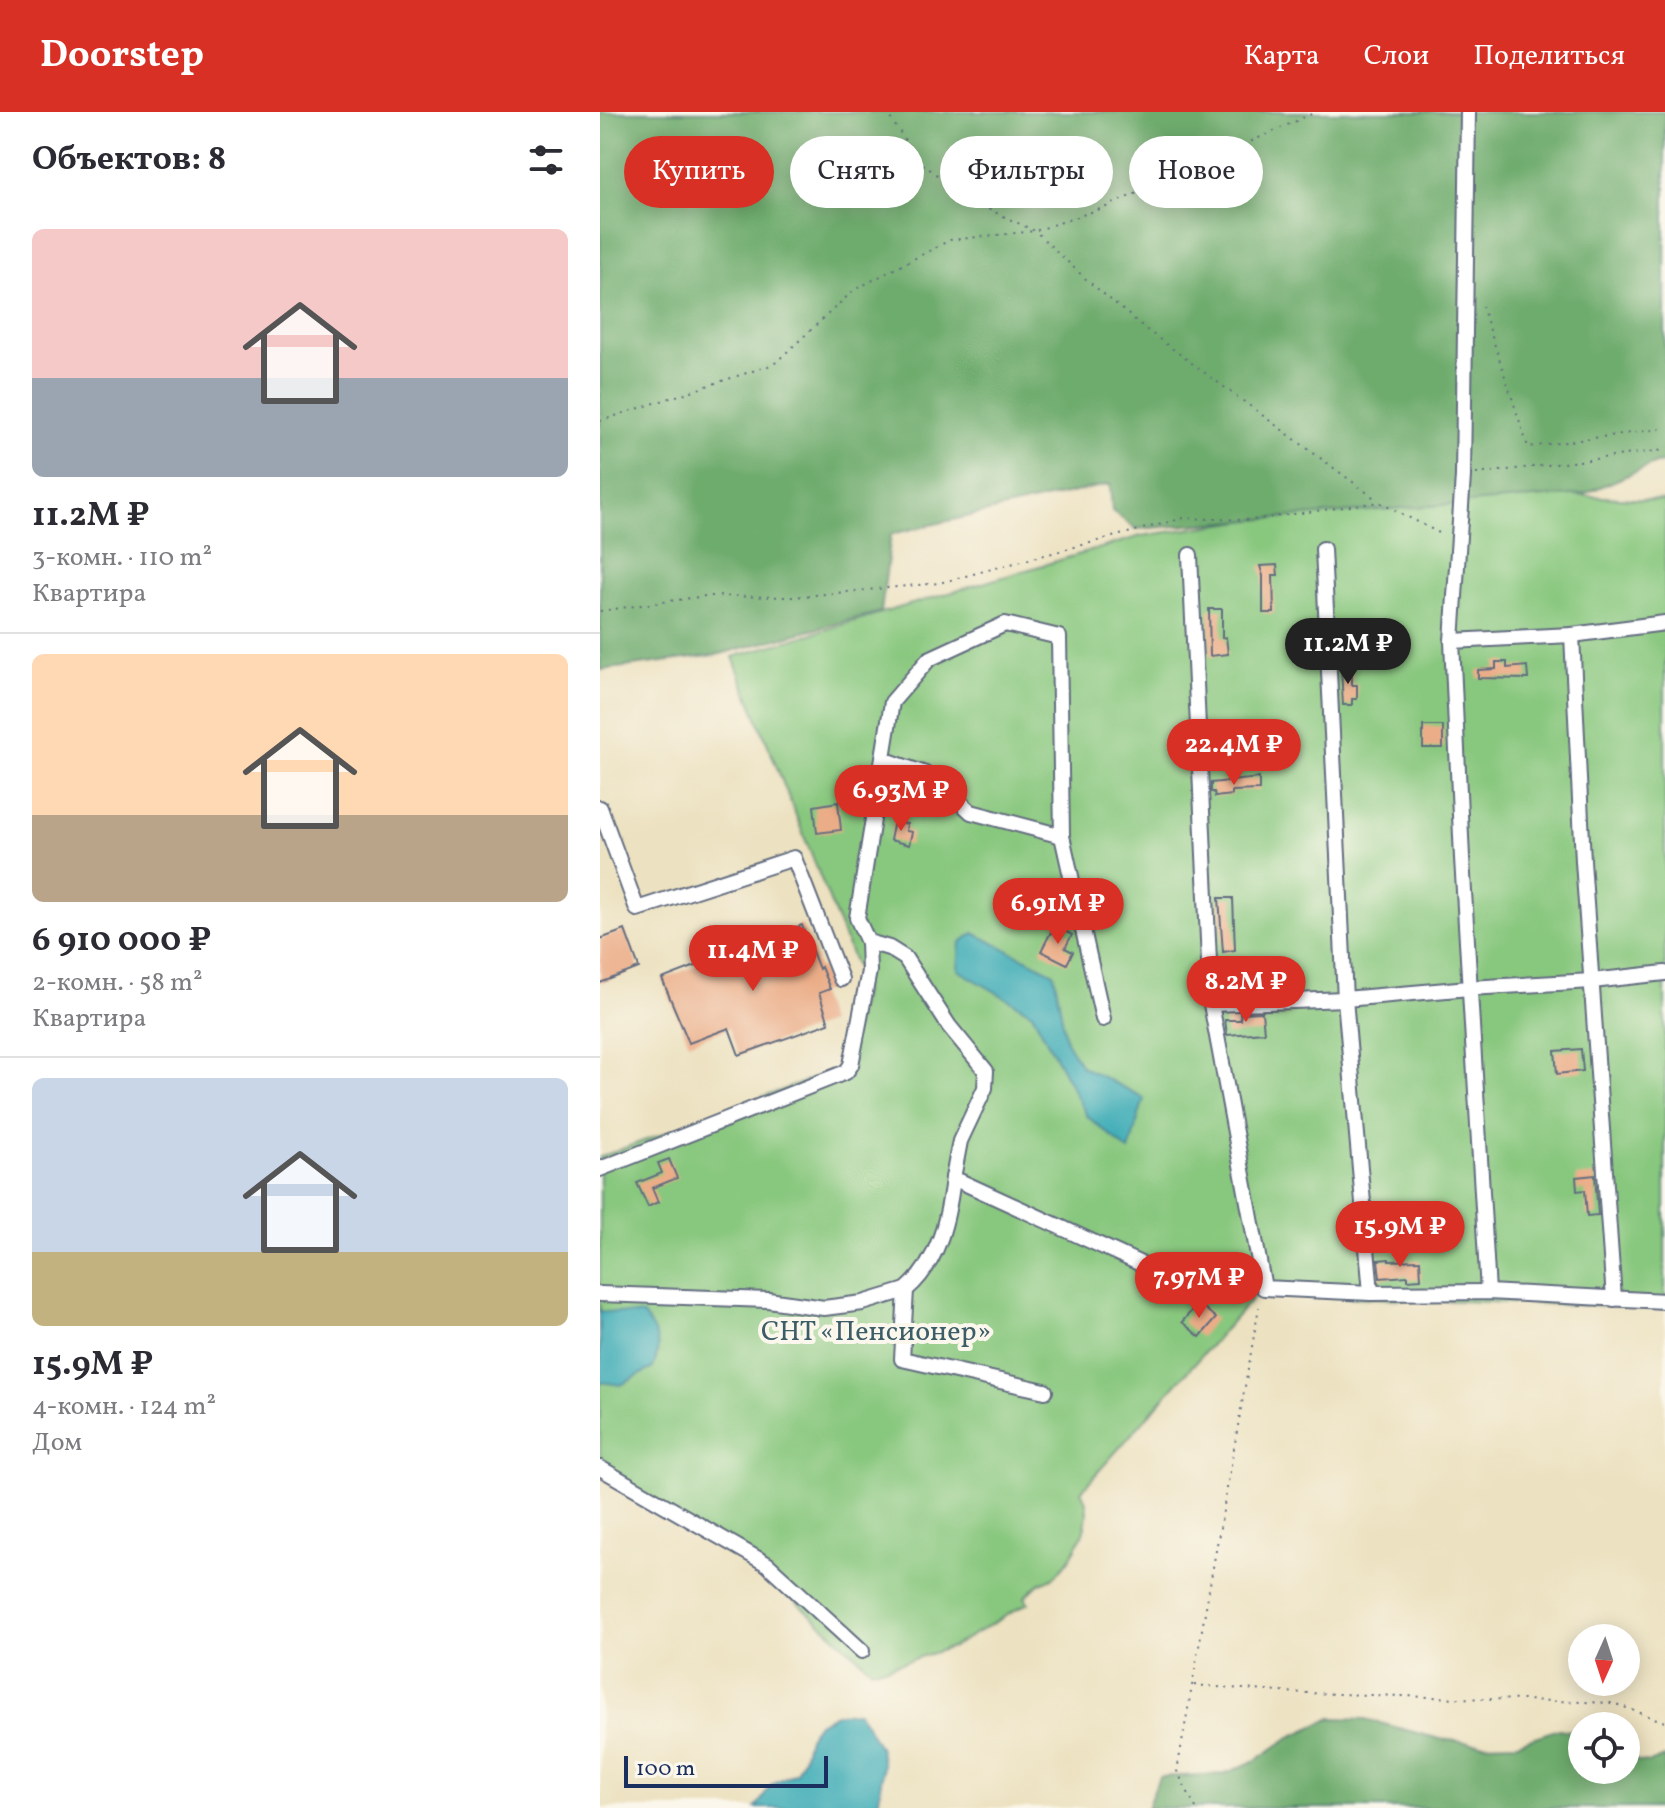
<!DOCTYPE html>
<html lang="ru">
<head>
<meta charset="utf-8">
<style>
	body { margin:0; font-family:Vollkorn,serif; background:#f7f7f7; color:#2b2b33; height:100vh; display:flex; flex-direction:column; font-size:30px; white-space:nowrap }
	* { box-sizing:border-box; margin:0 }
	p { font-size:26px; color:#7c7c81 }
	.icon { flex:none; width:44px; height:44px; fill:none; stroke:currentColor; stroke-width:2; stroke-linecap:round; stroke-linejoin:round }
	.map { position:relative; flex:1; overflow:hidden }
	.sheet { display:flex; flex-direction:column; background:#fff; width:600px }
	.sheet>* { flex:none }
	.top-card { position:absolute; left:24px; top:24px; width:760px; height:72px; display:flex; gap:16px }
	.needle { width:52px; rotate:183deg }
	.fabs { position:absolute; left:968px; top:1512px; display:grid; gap:16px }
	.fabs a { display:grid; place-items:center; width:72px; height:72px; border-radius:50%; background:#fff; box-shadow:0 4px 20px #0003; font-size:40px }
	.scale { position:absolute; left:24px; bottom:20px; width:204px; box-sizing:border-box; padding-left:8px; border:4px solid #1b2f5e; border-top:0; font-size:22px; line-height:28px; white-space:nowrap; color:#1b2f5e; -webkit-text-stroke:6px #fbf7ec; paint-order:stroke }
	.price { position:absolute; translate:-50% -68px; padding:0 18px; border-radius:28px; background:#d93025; color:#fff; font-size:26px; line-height:52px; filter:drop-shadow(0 2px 4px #0008) }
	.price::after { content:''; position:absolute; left:50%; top:48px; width:24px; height:18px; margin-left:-12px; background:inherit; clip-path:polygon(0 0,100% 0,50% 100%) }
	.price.active { background:#222; color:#fff }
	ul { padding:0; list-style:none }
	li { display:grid; align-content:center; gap:16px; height:424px; padding:0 32px }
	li+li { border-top:2px solid #e1e1e2 }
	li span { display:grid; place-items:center; height:248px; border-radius:12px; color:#555 }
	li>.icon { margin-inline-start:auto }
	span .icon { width:144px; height:144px; fill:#fffc; stroke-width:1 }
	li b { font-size:34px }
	h2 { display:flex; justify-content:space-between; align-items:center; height:96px; padding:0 32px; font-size:34px }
	.pill { padding:0 28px; border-radius:36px; background:#fff; box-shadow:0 4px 20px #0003; font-size:28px; line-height:72px }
	.pill.active { background:#d93025; color:#fff }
	header { display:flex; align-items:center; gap:48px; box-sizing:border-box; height:112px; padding:0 40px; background:#d93025; color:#fff }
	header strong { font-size:38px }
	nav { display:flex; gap:44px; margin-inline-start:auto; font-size:28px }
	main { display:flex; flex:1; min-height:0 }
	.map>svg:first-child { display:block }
	.green { fill:#88c77e; stroke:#527b6e; stroke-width:2 }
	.forest { fill:#6eac6d; stroke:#446e66; stroke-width:2 }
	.water { fill:#3aabb5; stroke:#2a6d8a; stroke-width:2 }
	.building { fill:#ebad88 }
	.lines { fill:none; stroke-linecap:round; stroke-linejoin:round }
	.minor-casing { stroke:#646d80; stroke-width:18 }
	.path { stroke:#646d80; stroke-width:2; stroke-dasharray:2 6; stroke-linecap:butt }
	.minor { stroke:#fff; stroke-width:14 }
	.labels { text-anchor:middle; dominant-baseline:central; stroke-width:8; stroke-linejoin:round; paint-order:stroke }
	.park-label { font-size:28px; fill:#3c5d68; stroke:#fbf7ec }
</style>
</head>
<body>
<header>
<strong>Doorstep</strong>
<nav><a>Карта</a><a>Слои</a><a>Поделиться</a></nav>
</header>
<main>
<section class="sheet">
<h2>Объектов: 8<svg class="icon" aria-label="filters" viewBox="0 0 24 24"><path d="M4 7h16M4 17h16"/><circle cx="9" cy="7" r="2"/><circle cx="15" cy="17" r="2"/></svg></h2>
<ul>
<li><span style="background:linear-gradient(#f6c9c9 60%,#9aa5b1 0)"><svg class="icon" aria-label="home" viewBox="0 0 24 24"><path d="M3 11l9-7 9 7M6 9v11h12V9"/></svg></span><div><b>11.2M ₽</b><p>3-комн. · 110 m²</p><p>Квартира</p></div></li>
<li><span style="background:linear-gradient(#ffd9b3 65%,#b9a48a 0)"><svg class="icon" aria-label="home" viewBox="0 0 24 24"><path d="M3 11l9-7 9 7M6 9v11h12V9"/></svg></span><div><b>6 910 000 ₽</b><p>2-комн. · 58 m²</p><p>Квартира</p></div></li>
<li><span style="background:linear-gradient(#c9d6e8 70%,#c2b280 0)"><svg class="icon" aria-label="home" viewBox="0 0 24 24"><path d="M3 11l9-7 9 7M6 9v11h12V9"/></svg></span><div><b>15.9M ₽</b><p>4-комн. · 124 m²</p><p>Дом</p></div></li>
</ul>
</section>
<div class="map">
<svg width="1065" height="1696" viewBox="0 0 1065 1696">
	<rect width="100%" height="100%" fill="#fbf7ec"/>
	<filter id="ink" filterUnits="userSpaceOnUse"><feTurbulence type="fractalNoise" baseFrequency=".0125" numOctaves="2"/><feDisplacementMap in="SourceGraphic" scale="16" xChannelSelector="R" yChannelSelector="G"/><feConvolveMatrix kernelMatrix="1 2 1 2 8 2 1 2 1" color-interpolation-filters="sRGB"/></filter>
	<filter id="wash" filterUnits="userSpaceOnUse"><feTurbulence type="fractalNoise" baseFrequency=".006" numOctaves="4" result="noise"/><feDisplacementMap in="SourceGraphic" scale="32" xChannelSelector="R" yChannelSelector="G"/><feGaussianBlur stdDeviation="1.8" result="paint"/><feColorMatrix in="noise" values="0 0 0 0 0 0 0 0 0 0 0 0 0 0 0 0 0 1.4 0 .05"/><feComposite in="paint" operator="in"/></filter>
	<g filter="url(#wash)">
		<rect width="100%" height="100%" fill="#ece1c0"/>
		<path class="green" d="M 863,376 L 1065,389 L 1065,1196 L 656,1182 L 481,1379 C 498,1406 474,1445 455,1464 C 450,1469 445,1468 439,1472 C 434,1476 430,1481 425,1485 L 428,1491 L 352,1535 L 288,1555 L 271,1557 L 150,1448 L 0,1362 L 0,1045 L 245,955 L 264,875 L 133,545 L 541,424 Z"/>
		<g class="forest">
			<path d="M 0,0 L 1065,0 L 1065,350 L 1056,351 L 984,382 L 536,417 L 512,399 L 510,372 L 291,422 L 281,500 L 116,543 L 0,558 Z"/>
			<path d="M 732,1606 L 765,1607 L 840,1627 L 881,1632 L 917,1631 L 959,1617 L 982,1621 L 982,1658 L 1026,1658 L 1026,1632 L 1037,1649 L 1050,1651 L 1065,1645 L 1065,1696 L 547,1696 L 559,1665 L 625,1662 L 658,1647 L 690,1625 Z"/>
		</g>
		<g class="water">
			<path d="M 374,821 L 454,861 L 466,929 L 481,954 L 544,986 L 529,1039 L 487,1004 L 432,901 L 358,858 L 360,831 Z"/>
			<path d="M 0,1199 L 43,1203 C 58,1223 62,1232 53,1256 L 21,1273 L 0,1270 Z"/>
			<path d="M 259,1600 L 279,1635 L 283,1652 L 278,1696 L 156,1696 L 172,1672 L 196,1660 L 203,1646 L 208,1625 L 218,1611 L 238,1601 Z"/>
		</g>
		<g id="blocks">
			<g class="building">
				<path d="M 677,453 L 678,463 L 673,463 L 674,501 L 663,501 L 663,464 L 660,454 Z"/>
				<path d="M 609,497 L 622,497 L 622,526 L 626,525 L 628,542 L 610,544 Z"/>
				<path d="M 896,550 L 907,550 L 907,556 L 927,554 L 928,567 L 878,566 L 878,558 L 896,557 Z"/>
				<path d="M 752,554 L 752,573 L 757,573 L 757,587 L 752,587 L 752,593 L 743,593 L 741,555 Z"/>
				<rect x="823" y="614" width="20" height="22"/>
				<path d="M 659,666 L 659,678 L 632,679 L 632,683 L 615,685 L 614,680 L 611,680 L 611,671 Z"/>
				<path d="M 238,690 L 241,718 L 217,721 L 214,694 Z"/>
				<path d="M 294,709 L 307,712 L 306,719 L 312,720 L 309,733 L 290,728 Z"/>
				<path d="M 619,786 L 633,786 L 635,838 L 623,840 Z"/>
				<path d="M 202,813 L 219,857 L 221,855 L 230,877 L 219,881 L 229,911 L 139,943 L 129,916 L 89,931 L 62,867 Z"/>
				<path d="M 457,815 L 472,823 L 465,836 L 473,840 L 467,852 L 441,839 L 451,820 L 454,822 Z"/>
				<path d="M 25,818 L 39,856 L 0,871 L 0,827 Z"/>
				<path d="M 662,900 L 664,920 L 627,923 L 625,908 L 641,908 L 640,901 Z"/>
				<path d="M 981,937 L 983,959 L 957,962 L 955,939 Z"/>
				<path d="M 69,1047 L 77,1066 L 52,1076 L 58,1090 L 48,1095 L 37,1071 L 62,1061 L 58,1051 Z"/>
				<path d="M 995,1063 L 998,1103 L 987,1104 L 985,1078 L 977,1079 L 976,1065 Z"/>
				<path d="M 789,1147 L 789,1149 L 820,1148 L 821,1167 L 808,1168 L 808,1164 L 780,1166 L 778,1148 Z"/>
				<path d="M 598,1191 L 616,1206 L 600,1225 L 582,1210 Z"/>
			</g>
		</g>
	</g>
	<g filter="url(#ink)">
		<use href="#blocks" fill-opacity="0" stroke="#646d80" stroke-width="2"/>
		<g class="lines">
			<g class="minor-casing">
				<g id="minor">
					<path d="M 723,437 L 745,887 L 771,1181"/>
					<path d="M 590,443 L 611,892 L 664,1176 L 771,1181 L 888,1180 L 1065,1189"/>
					<path d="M 972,523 L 983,749 L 1014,1187"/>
					<path d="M 852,529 L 863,364 L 868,0"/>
					<path d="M 283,647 L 334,665 L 371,700 L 462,724"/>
					<path d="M 0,696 L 37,797 L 194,746 L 241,867"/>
					<path d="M 268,830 L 289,836 L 305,846 L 349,914 L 386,959 L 385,976 L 360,1029 L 353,1066 L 587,1173"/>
					<path d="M 611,892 L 745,887 L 869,876 L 992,869 L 1065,861"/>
					<path d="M 0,1057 L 236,964 L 246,960 L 251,953 L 269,859 L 268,830 L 257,806 L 292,590 L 329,547 L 405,512 L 459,525 L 462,724 L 503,907"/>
					<path d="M 306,1178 C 339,1150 348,1107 353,1066"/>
					<path d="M 888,1180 L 862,746 L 852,529 L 972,523 L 1065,511"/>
					<path d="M 0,1182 L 168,1188 L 224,1196 L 263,1191 L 306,1178 L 302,1247 L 445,1279"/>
					<path d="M 0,1356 L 167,1452 L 262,1539"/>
				</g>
			</g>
			<g class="path">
				<path d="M 286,0 L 320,50 L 371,89 L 435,119 L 488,169 L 547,218 L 777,388"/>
				<path d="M 882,194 L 928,335 L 1060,317 L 1065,319"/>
				<path d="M 0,309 L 174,252 L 254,178 L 350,128 L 435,119 L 506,95 L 716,0"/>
				<path d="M 876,362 L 1065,338"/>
				<path d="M 0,499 L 105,484 L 194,485 L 339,471 L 584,406 L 652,408 L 779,390 L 843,423"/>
				<path d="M 594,1573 L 679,1580 L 1013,1591 L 1065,1610"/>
				<path d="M 596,1696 L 577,1659 L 659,1195"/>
			</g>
			<use href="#minor" class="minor"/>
		</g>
	</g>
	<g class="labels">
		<g class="park-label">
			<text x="276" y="1220">СНТ «Пенсионер»</text>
		</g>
	</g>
</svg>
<div class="fabs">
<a><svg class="needle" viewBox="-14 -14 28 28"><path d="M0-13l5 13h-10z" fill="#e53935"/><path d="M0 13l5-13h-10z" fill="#7c7c81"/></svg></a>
<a><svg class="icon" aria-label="locate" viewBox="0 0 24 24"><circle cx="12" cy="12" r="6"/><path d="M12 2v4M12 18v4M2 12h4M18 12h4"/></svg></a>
</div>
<div class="scale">100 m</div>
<b class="price active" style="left:748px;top:574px">11.2M ₽</b>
<b class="price" style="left:634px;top:675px">22.4M ₽</b>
<b class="price" style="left:301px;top:721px">6.93M ₽</b>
<b class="price" style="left:458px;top:834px">6.91M ₽</b>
<b class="price" style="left:153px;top:881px">11.4M ₽</b>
<b class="price" style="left:646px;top:912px">8.2M ₽</b>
<b class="price" style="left:800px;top:1157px">15.9M ₽</b>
<b class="price" style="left:599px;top:1208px">7.97M ₽</b>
<div class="top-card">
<a class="pill active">Купить</a>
<a class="pill">Снять</a>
<a class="pill">Фильтры</a>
<a class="pill">Новое</a>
</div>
</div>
</main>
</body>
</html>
